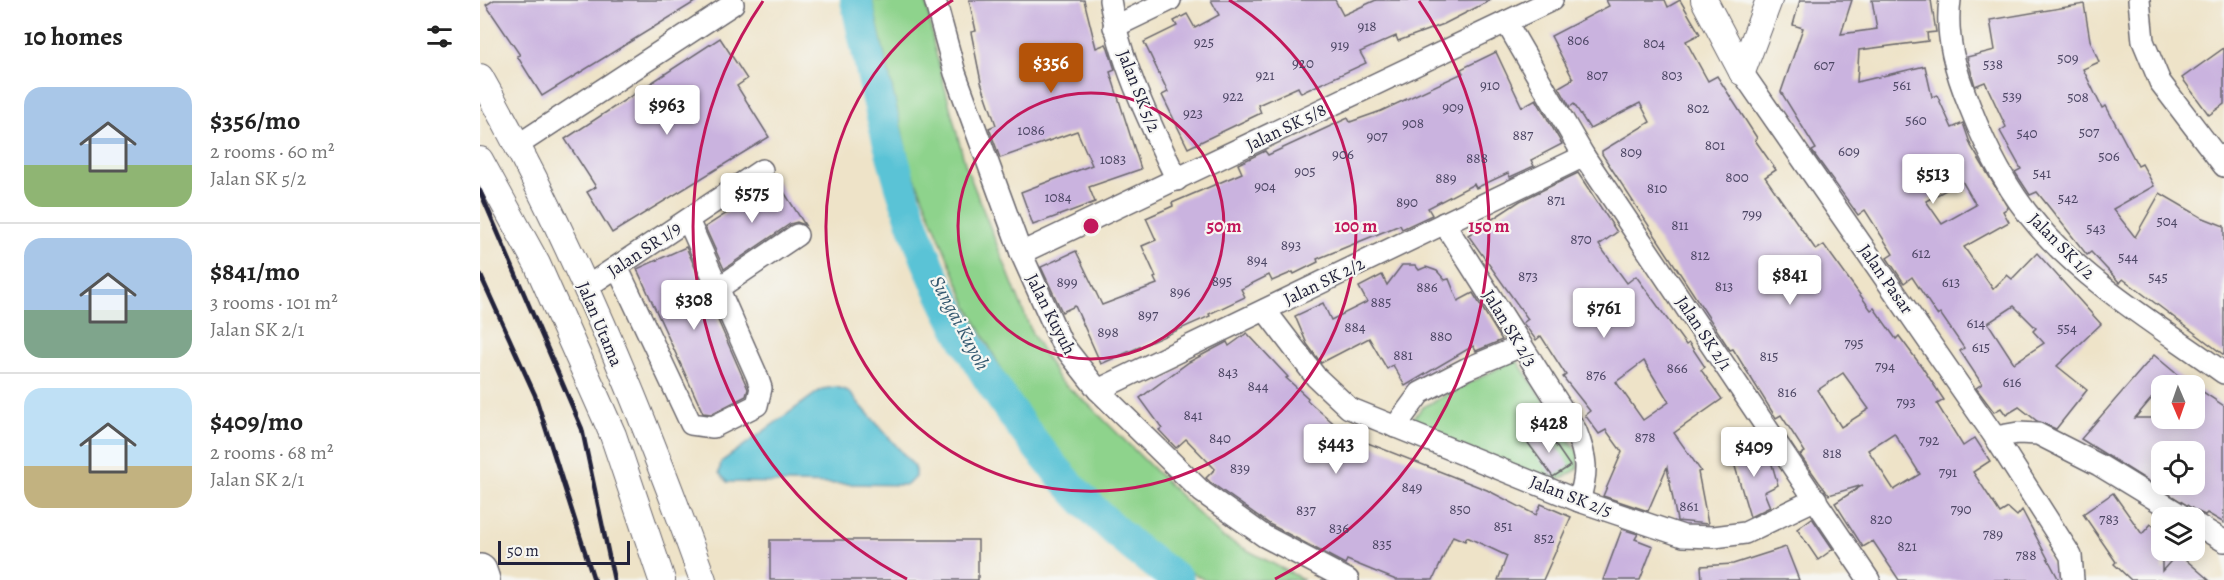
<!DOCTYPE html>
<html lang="en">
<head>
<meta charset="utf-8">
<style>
	body { margin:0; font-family:Alegreya,serif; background:#f6f6f6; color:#222; height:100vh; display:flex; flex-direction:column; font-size:22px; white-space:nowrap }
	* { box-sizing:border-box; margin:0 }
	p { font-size:20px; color:#767676 }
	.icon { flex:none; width:33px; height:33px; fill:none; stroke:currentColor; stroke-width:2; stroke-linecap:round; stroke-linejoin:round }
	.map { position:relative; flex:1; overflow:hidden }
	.details { display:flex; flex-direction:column; background:#fff; width:480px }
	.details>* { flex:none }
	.needle { width:39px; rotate:178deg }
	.controls { position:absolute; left:1671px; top:375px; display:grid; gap:12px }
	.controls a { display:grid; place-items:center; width:54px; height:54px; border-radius:12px; background:#fff; box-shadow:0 3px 15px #0003; font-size:30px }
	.scale { position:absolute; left:18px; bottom:15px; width:132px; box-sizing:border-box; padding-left:6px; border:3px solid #22223b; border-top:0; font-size:16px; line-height:21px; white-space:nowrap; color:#22223b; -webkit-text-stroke:4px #f6f6f2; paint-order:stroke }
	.price { position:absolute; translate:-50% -51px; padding:0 14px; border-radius:6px; background:#fff; color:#222; font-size:20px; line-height:39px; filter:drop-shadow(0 2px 3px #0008) }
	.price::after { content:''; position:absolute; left:50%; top:36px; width:18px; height:14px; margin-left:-9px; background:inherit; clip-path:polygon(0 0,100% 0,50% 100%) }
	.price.active { background:#b45309; color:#fff }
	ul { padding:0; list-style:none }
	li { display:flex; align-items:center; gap:18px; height:150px; padding:0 24px }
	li+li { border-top:2px solid #e0e0e0 }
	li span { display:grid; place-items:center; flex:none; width:168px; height:120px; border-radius:18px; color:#555 }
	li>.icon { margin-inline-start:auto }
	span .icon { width:72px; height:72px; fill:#fffc; stroke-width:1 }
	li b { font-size:26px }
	h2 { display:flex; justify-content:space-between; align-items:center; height:72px; padding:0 24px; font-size:26px }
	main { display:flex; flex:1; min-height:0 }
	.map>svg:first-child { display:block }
	.green { fill:#8ed38c; stroke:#587a64; stroke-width:1.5 }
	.water { fill:#5ac3d6; stroke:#3e7288; stroke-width:1.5 }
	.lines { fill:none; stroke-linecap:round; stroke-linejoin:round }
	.river { stroke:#5ac3d6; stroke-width:32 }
	.building { fill:#cab3df; fill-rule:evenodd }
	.minor-casing { stroke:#69666c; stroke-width:24 }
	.tertiary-casing { stroke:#69666c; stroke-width:28 }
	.motorway-casing { stroke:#69666c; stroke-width:36 }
	.minor { stroke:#fff; stroke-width:21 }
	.tertiary { stroke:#fff; stroke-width:26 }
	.motorway { stroke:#fff; stroke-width:33 }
	.rail { stroke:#22223b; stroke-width:4.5 }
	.ring { fill:none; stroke:#c2185b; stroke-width:3 }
	.labels { text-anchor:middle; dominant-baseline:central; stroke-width:4.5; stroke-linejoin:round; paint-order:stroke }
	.number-label { font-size:15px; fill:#4c4664 }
	.street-label { font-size:18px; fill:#22223b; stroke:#f6f6f2 }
	.water-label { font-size:20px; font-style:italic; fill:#365a71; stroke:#f6f6f2 }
	.centre { fill:#c2185b; stroke:#f6f6f2; stroke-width:3 }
	.ring-label { font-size:18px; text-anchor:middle; font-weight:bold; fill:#c2185b; stroke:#f6f6f2; stroke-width:4.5; stroke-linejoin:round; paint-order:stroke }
</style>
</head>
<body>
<main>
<section class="details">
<h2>10 homes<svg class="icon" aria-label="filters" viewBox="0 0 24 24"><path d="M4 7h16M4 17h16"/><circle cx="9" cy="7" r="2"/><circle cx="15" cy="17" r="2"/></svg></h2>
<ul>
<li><span style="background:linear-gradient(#a9c7e8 65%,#8fb573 0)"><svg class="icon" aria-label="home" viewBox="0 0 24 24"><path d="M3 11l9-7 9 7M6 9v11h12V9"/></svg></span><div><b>$356/mo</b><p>2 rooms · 60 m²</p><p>Jalan SK 5/2</p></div></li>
<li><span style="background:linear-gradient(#a9c7e8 60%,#7fa58c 0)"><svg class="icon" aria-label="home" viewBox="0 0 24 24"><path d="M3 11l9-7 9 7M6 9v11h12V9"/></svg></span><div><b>$841/mo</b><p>3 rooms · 101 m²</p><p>Jalan SK 2/1</p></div></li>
<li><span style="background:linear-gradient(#bfe0f5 65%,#c2b280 0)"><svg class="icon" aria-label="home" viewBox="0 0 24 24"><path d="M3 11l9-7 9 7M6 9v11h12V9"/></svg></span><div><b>$409/mo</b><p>2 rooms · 68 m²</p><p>Jalan SK 2/1</p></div></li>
</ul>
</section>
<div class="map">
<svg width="1744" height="580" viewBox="0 0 1744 580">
	<rect width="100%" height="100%" fill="#f6f6f2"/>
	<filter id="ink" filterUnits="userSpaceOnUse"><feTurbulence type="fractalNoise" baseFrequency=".0167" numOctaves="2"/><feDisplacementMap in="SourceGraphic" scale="12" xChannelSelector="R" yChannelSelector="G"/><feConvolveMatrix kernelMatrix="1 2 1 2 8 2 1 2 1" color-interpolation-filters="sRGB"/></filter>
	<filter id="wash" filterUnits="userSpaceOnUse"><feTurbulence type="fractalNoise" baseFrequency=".008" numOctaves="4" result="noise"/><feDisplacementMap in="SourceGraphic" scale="24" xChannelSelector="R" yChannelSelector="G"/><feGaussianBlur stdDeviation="1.35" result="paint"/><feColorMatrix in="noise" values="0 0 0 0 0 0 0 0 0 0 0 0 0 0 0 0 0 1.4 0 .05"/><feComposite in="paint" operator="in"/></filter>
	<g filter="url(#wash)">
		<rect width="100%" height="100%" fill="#eee3c8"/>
		<g class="green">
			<path d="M 392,0 L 446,0 L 454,46 L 485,164 L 552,333 L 579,380 L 608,404 L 742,537 L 824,580 L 725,580 L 707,570 L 637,518 L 548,419 L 488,307 L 430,166 Z"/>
			<path d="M 1036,359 L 1098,453 L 1098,469 L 1072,484 L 928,424 L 943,407 Z"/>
		</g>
		<path class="water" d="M 356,387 L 368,391 L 435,467 L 435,477 L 427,485 L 247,482 L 239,473 L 241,462 L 342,389 Z"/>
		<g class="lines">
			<path class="river" d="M 376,0 C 397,97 417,197 459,288 C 503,383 571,476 651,545 C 665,557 682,568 698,580"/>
		</g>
		<g id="blocks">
			<g class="building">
				<path d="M 14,0 L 218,0 L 62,96 L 37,56 L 40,55 L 6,5 Z"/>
				<path d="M 489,0 L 604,0 L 616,48 L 626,44 L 628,48 L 635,70 L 630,72 L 661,169 L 609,187 L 615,202 L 553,225 L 541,192 L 612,165 L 597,131 L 520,158 L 509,128 L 516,125 L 501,82 L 491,32 L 496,31 Z"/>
				<path d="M 731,0 L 855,0 L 863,15 L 896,0 L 1011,0 L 964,24 L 918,41 L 916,36 L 880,52 L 886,63 L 821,93 L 818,87 L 778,105 L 781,113 L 708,148 L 682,95 L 688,92 L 664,42 L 697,26 L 694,21 L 707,14 L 715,28 L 739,15 Z"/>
				<path d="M 1126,0 L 1185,0 L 1188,7 L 1200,0 L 1220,34 L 1206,41 L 1228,81 L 1237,76 L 1277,138 L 1275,140 L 1296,170 L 1285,177 L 1336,250 L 1344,245 L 1391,310 L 1394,308 L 1416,339 L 1419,336 L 1442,367 L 1464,400 L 1457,404 L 1483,446 L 1495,438 L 1510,461 L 1493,472 L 1520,513 L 1528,508 L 1537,516 L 1542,510 L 1579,580 L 1419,580 L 1393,541 L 1383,547 L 1355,503 L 1383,485 L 1349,495 L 1339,482 L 1320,455 L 1325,452 L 1301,415 L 1296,418 L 1253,349 L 1250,350 L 1122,154 L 1122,151 L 1170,122 L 1160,103 L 1110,129 L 1094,104 L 1090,107 L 1079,87 L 1093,79 L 1071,36 L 1129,6 ZM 1363,373 L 1389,409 L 1361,427 L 1338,390 ZM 1414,433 L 1440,474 L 1414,490 L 1388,450 Z"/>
				<path d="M 1320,0 L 1372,0 L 1361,34 L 1397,29 L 1392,0 L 1451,0 L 1456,32 L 1447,33 L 1448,41 L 1379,50 L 1377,82 L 1445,66 L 1452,97 L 1457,95 L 1472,128 L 1483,123 L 1491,146 L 1528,208 L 1523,211 L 1529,222 L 1484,247 L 1513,289 L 1527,275 L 1532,279 L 1557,253 L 1621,324 L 1577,366 L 1607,390 L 1576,429 L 1557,421 L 1539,407 L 1526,415 L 1521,408 L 1514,412 L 1496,388 L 1502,384 L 1480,351 L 1484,348 L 1460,313 L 1457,315 L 1432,277 L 1424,283 L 1407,258 L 1413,254 L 1385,210 L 1378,215 L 1332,151 L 1336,149 L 1301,92 L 1323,28 L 1313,25 ZM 1482,181 L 1496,205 L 1462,224 L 1446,201 ZM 1534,306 L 1556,328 L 1553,331 L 1564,343 L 1534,363 L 1508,323 Z"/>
				<path d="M 1604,4 L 1610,40 L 1619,62 L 1603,69 L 1622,108 L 1626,106 L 1658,166 L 1662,164 L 1674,186 L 1633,209 L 1655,237 L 1680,193 L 1721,217 L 1744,226 L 1744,355 L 1643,279 L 1640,283 L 1611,252 L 1607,255 L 1557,192 L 1550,195 L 1535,172 L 1541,169 L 1520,131 L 1526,127 L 1505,82 L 1495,86 L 1487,57 L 1515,50 L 1510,20 Z"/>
				<path d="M 240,38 L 267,79 L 257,86 L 289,137 L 132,233 L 107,192 L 116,187 L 85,139 Z"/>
				<path d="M 1744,48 L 1744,104 L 1729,115 L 1702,78 Z"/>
				<path d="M 1016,52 L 1042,107 L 1056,99 L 1082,144 L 1051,160 L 1054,166 L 1030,177 L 1028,173 L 996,188 L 994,184 L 948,208 L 952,215 L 922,229 L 920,225 L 837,259 L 838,262 L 814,274 L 813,272 L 792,281 L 789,275 L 761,289 L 765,297 L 729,314 L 730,316 L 621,364 L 595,306 L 582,312 L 561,267 L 596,251 L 622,305 L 677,284 L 674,278 L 676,277 L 662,246 L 676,240 L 666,218 L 693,206 L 692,203 L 762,173 L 758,164 L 785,151 L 788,155 L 868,118 L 870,122 L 901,111 L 983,73 L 981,69 Z"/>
				<path d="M 1098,173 L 1137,232 L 1119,245 L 1147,283 L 1156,276 L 1206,345 L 1209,343 L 1225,367 L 1221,370 L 1242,399 L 1194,433 L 1221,471 L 1218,472 L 1228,524 L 1197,521 L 1187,467 L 1168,511 L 1123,496 L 1142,452 L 1126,430 L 1119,434 L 1105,415 L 1110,411 L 1083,377 L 1086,375 L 1061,336 L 1056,340 L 1043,323 L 1048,319 L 988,235 L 1040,201 ZM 1164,361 L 1189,402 L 1163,420 L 1136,382 Z"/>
				<path d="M 297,181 L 325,225 L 317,222 L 310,224 L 244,269 L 225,227 Z"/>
				<path d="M 206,247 L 268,389 L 266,396 L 231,414 L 223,413 L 157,269 Z"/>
				<path d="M 922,265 L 935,265 L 939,270 L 946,267 L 957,271 L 965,280 L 969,279 L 978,301 L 993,293 L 1022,340 L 996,351 L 993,346 L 925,386 L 913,365 L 907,369 L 889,338 L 841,363 L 827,344 L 815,316 L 843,303 L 851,320 L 887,302 L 879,287 L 902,275 L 907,285 Z"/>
				<path d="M 767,333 L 808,377 L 806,378 L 828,398 L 827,400 L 866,434 L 862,423 L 887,439 L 885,442 L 1007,490 L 1056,515 L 1061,504 L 1091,517 L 1063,580 L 1018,580 L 1027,556 L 987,537 L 985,541 L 973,536 L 953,580 L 916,580 L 867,560 L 865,564 L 791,525 L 730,482 L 726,478 L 735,469 L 706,439 L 696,448 L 679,430 L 682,428 L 660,398 L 709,362 L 747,342 L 749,346 Z"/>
				<path d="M 1674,355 L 1711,386 L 1682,386 L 1655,418 L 1714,418 L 1714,386 L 1744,406 L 1744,523 L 1727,513 L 1725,515 L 1716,511 L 1601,439 ZM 1682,452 L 1714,452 L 1714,484 L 1682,484 Z"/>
				<path d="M 1066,431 L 1090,466 L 1073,477 L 1048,443 Z"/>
				<path d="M 1278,445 L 1284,463 L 1291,461 L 1298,485 L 1284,492 L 1290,507 L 1270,517 L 1251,453 Z"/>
				<path d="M 1633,493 L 1662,534 L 1671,524 L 1682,534 L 1682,571 L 1698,553 L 1729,580 L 1651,580 L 1634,564 L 1636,562 L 1603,514 Z"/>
				<path d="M 1332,518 L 1353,549 L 1338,560 L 1317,529 Z"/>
				<path d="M 1142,529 L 1158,534 L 1155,539 L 1173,546 L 1160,580 L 1123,580 Z"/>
				<rect x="290" y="540" width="208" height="40"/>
				<path d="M 1306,547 L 1319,580 L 1222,580 L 1221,566 L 1253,564 Z"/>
			</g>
		</g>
	</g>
	<g filter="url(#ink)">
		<use href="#blocks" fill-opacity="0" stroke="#69666c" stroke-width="1.5"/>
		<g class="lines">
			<g class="minor-casing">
				<g id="minor">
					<path d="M 455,0 L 475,73 L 541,253 L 582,344 L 618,390 L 722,492 L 784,536 L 868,580"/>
					<path d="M 630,0 C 640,63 670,123 697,180"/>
					<path d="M 1470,0 C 1465,37 1476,73 1490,107 C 1506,148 1528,192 1558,226 C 1608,284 1682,328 1744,373"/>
					<path d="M 1659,0 L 1663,41 L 1680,82 L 1744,166"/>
					<path d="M 1026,22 L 1104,156 L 1389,580"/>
					<path d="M 634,27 L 690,0"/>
					<path d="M 1262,72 L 1515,437 L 1591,556 L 1593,580"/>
					<path d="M 38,145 L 253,4"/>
					<path d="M 964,223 L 1096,431 C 1107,459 1108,471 1099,501"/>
					<path d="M 541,253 L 1072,0"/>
					<path d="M 137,267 L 211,424 L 233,427 L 277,405 L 281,388 L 277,376 L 208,220"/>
					<path d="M 105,288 L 282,170"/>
					<path d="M 237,289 L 317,235"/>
					<path d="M 785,310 L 836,377 L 869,408 L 1099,501 L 1203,536 L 1234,537 L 1265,533 L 1336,499"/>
					<path d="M 618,390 L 1104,156"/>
					<path d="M 915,427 L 940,393 L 986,369 L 1041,346"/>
					<path d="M 1515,437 L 1538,433 L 1558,434 L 1619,465 L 1706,518"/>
					<path d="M 1714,523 L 1744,541"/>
				</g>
			</g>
			<g class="tertiary-casing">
				<g id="tertiary">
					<path d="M 1224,0 L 1262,72"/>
					<path d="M 1262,72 L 1289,0"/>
					<path d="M 0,77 C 90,236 161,408 223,580"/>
					<path d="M 0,160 L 57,264 L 133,435 L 182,580"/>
				</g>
			</g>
			<g class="motorway-casing">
				<path id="motorway" d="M 0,571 L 3,580"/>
			</g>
			<use href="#minor" class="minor"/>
			<use href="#tertiary" class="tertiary"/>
			<use href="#motorway" class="motorway"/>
			<g class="rail">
				<path d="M 0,191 L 102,429 L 134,580"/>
				<path d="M 0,274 L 55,395 L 114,580"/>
			</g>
		</g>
	</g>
	<g class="ring">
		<circle cx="611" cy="226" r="133"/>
		<path d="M749 0A265 265 0 1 1 473 0"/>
		<path d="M427 579A398 398 0 0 1 283 1M939 1A398 398 0 0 1 795 579"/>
	</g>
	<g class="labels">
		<g class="number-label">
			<text x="887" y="26">918</text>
			<text x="1098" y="40">806</text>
			<text x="724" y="42">925</text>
			<text x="1174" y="43">804</text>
			<text x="860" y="45">919</text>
			<text x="1588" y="58">509</text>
			<text x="823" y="63">920</text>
			<text x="1513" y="64">538</text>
			<text x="1344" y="65">607</text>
			<text x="785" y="75">921</text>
			<text x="1117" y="75">807</text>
			<text x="1192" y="75">803</text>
			<text x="1010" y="85">910</text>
			<text x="1422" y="85">561</text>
			<text x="753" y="96">922</text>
			<text x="1532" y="96">539</text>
			<text x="1598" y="97">508</text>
			<text x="973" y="107">909</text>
			<text x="1218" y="108">802</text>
			<text x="713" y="113">923</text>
			<text x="1436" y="120">560</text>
			<text x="933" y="123">908</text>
			<text x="551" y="130">1086</text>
			<text x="1609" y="132">507</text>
			<text x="1547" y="133">540</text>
			<text x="1043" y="135">887</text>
			<text x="897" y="136">907</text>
			<text x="1235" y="145">801</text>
			<text x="1369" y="151">609</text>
			<text x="1151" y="152">809</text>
			<text x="863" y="154">906</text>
			<text x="1629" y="156">506</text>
			<text x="997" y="158">888</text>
			<text x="633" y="159">1083</text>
			<text x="825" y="171">905</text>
			<text x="1562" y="173">541</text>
			<text x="1257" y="177">800</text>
			<text x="966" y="178">889</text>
			<text x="785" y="186">904</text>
			<text x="1177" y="188">810</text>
			<text x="578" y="197">1084</text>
			<text x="1588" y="198">542</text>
			<text x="1076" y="200">871</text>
			<text x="927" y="202">890</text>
			<text x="1272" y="214">799</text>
			<text x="1687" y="221">504</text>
			<text x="1200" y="225">811</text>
			<text x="1616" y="228">543</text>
			<text x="1101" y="239">870</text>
			<text x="811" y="245">893</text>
			<text x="1441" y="253">612</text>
			<text x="1220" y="255">812</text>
			<text x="1648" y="257">544</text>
			<text x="777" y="260">894</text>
			<text x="1048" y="276">873</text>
			<text x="1678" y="277">545</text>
			<text x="742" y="281">895</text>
			<text x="587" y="282">899</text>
			<text x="1471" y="282">613</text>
			<text x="1244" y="286">813</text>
			<text x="947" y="287">886</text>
			<text x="700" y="292">896</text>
			<text x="901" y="302">885</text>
			<text x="668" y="315">897</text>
			<text x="1496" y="323">614</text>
			<text x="875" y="327">884</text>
			<text x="1587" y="328">554</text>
			<text x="628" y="332">898</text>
			<text x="961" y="336">880</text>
			<text x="1374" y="343">795</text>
			<text x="1501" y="347">615</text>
			<text x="923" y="355">881</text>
			<text x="1289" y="356">815</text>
			<text x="1405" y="366">794</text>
			<text x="1197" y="368">866</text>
			<text x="748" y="372">843</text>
			<text x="1116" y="375">876</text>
			<text x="1532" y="382">616</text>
			<text x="778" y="386">844</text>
			<text x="1307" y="392">816</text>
			<text x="1426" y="402">793</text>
			<text x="713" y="415">841</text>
			<text x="1165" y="437">878</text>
			<text x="740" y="438">840</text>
			<text x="1449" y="440">792</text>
			<text x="1352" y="453">818</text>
			<text x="760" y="468">839</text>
			<text x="1468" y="472">791</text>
			<text x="932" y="487">849</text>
			<text x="1209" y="506">861</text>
			<text x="980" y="509">850</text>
			<text x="1481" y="509">790</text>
			<text x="826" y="510">837</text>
			<text x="1401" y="519">820</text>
			<text x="1629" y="519">783</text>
			<text x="1023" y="526">851</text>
			<text x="859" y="528">836</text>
			<text x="1513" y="534">789</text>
			<text x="1064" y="538">852</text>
			<text x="902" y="544">835</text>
			<text x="1427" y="546">821</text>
			<text x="1546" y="555">788</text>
		</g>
		<g class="street-label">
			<text transform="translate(659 91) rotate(68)">Jalan SK 5/2</text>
			<text transform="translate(806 127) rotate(-26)">Jalan SK 5/8</text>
			<text transform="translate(1582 246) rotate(45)">Jalan SK 1/2</text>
			<text transform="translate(164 249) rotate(-34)">Jalan SR 1/9</text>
			<text transform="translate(1406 279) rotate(55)">Jalan Pasar</text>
			<text transform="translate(844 281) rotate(-26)">Jalan SK 2/2</text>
			<text transform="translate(571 314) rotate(63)">Jalan Kuyuh</text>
			<text transform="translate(120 324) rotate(67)">Jalan Utama</text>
			<text transform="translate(1030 328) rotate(58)">Jalan SK 2/3</text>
			<text transform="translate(1224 333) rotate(56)">Jalan SK 2/1</text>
			<text transform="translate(1091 496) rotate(21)">Jalan SK 2/5</text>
		</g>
		<g class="water-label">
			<text transform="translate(480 323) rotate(62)">Sungai Kuyoh</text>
		</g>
	</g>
	<circle cx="611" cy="226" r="9" class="centre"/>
	<g class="ring-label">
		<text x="744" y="232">50 m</text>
		<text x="876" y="232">100 m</text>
		<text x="1009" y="232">150 m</text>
	</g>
</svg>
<div class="controls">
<a><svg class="needle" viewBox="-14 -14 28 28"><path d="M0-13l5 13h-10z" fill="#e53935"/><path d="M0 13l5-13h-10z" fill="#767676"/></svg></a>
<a><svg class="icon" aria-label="locate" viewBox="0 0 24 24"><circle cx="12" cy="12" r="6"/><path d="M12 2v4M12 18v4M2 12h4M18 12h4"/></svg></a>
<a><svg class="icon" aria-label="layers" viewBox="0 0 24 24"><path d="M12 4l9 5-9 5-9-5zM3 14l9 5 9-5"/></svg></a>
</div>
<div class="scale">50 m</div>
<b class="price active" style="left:571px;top:94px">$356</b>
<b class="price" style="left:187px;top:136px">$963</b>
<b class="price" style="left:1453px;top:205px">$513</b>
<b class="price" style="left:272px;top:224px">$575</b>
<b class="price" style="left:1310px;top:306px">$841</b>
<b class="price" style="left:214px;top:331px">$308</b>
<b class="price" style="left:1124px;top:339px">$761</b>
<b class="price" style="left:1069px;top:454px">$428</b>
<b class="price" style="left:856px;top:475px">$443</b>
<b class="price" style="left:1274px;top:478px">$409</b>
</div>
</main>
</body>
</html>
